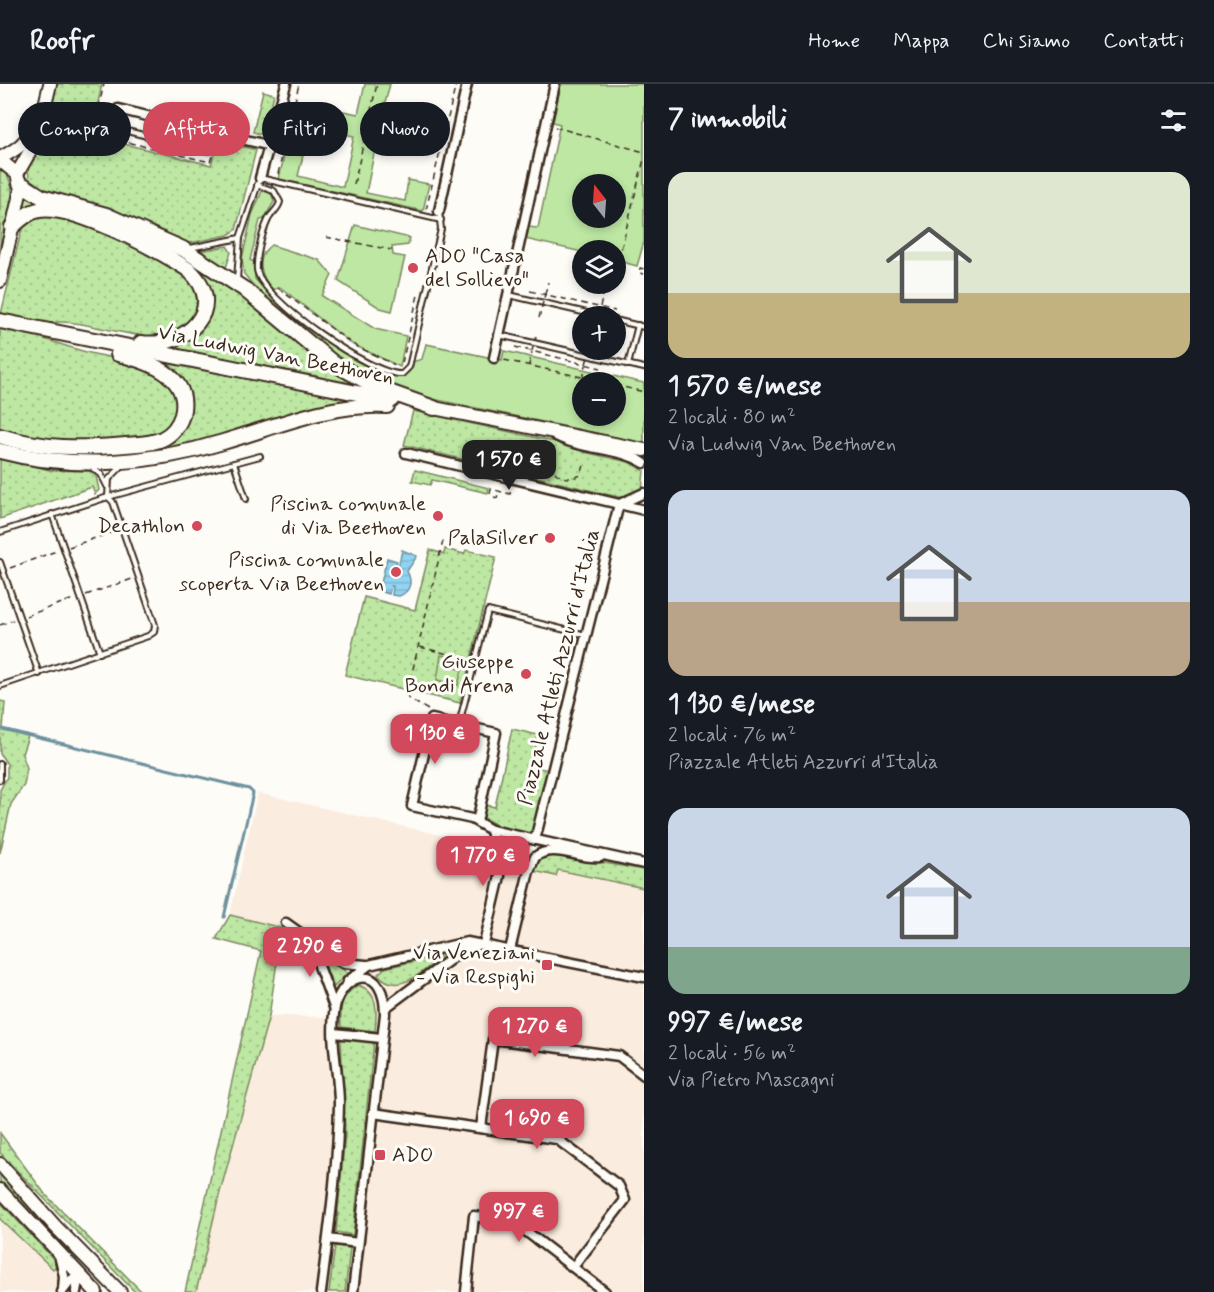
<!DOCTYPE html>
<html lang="it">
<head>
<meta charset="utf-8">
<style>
	body { margin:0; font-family:Mynerve,sans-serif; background:#242831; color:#f1f3f6; height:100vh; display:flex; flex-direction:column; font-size:22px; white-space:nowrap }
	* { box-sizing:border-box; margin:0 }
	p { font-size:20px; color:#9ea1a6 }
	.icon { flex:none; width:33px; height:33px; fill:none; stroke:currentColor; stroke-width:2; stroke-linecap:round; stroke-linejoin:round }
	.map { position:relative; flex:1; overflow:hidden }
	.side { display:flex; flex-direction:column; background:#171b24; width:570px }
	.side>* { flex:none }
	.hud { position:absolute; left:18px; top:18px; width:536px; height:54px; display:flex; gap:12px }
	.needle { width:39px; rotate:343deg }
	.tools { position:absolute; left:572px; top:90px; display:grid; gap:12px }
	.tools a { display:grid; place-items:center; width:54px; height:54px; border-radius:50%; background:#171b24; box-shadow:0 3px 9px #0003; font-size:30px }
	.price { position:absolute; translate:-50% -51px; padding:0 14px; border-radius:12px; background:#d1495b; color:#fff; font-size:20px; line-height:39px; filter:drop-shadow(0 2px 3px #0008) }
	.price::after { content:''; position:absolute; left:50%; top:36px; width:18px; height:14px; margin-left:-9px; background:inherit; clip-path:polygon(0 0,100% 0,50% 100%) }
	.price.active { background:#222; color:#fff }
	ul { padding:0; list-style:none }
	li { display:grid; align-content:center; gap:12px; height:318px; padding:0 24px }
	li span { display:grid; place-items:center; height:186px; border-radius:18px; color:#555 }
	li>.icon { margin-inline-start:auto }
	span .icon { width:108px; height:108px; fill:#fffc; stroke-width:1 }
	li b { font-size:26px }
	h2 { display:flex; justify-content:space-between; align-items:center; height:72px; padding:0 24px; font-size:26px }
	.pill { padding:0 21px; border-radius:27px; background:#171b24; box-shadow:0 3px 9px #0003; font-size:21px; line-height:54px }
	.pill.active { background:#d1495b; color:#fff }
	header { display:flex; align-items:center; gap:36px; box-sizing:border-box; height:84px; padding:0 30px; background:#171b24; border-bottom:2px solid #363941 }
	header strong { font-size:28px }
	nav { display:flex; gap:33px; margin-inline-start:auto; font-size:21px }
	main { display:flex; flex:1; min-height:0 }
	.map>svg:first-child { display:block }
	.built { fill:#faecde }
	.grass { fill:url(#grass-dots); stroke:#7c8860; stroke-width:1.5 }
	.green { fill:#bde7a3; stroke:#7c8860; stroke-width:1.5; fill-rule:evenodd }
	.water { fill:url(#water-rules); stroke:#6e909d; stroke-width:1.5 }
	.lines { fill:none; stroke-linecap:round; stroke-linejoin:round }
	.stream { stroke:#6e909d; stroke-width:3 }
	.service-casing { stroke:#3b2a1e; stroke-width:8 }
	.minor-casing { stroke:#3b2a1e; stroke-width:13 }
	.secondary-casing { stroke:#3b2a1e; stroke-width:16 }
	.primary-casing { stroke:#3b2a1e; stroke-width:16 }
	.trunk-casing { stroke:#3b2a1e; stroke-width:18 }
	.path { stroke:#3b2a1e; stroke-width:1.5; stroke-dasharray:6 4.5; stroke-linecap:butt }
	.service { stroke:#fdfcf7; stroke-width:4 }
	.minor { stroke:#fdfcf7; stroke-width:8 }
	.secondary { stroke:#fdfcf7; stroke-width:12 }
	.primary { stroke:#fdfcf7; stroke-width:12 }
	.trunk { stroke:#fdfcf7; stroke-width:14 }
	.path-bridge { stroke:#3b2a1e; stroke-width:1.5; stroke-dasharray:6 4.5; stroke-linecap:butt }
	.poi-dot { fill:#d1495b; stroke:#fdfcf7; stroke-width:2 }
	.labels { text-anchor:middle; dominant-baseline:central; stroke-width:6; stroke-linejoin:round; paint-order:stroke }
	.poi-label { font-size:21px; fill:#3b2a1e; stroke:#fdfcf7; text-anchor:end }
	.street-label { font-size:21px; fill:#3b2a1e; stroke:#fdfcf7 }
</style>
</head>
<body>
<header>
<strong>Roofr</strong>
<nav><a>Home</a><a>Mappa</a><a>Chi siamo</a><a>Contatti</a></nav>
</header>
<main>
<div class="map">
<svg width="644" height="1208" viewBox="0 0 644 1208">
	<defs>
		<pattern id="grass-dots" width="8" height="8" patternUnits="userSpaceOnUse" patternTransform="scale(1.5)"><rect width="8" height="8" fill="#bde7a3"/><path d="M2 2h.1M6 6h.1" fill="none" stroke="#a3c68c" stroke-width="1.8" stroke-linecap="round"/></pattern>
		<pattern id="water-rules" width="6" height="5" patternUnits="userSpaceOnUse" patternTransform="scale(1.5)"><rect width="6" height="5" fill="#90d4f2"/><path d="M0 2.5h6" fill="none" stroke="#7db6cf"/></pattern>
	</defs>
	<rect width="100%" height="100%" fill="#fdfcf7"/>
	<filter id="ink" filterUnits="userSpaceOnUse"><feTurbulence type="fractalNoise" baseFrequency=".0167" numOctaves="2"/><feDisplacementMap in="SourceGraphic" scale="12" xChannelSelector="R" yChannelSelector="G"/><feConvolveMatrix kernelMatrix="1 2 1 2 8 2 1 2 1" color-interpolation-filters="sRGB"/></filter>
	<g filter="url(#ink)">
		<g class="built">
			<path d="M 258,709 L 644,798 L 644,1208 L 196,1208 L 220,1108 L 269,932 L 327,933 L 324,901 L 292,846 L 230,831 Z"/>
			<path d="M 0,1112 L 62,1183 L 56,1208 L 0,1208 Z"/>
		</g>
		<g class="grass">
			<path d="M 55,0 L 102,0 L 91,52 L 211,81 L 218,56 L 256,66 L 236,146 L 228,151 L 181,161 L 39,109 L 30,102 L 28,85 L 43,61 Z"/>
			<path d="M 263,7 L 274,10 L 264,51 L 253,48 Z"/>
			<path d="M 0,85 C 24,102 6,139 0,164 Z"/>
			<path d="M 25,110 L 107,134 L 146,151 L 196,177 L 257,219 L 318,272 L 347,291 L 383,308 L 162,265 C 194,253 228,225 198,190 C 178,166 74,122 43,122 C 35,123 28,126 21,130 Z"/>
			<path d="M 44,133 C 56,134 68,135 80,138 C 104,145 172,179 188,197 C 196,206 200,220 194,231 C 169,281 80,225 44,241 L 42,252 L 44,255 C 61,260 77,266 94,270 C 120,276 177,280 176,318 C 176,331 169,342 159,350 C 126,360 30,362 0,344 L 0,234 L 21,148 L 28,137 Z"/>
			<path d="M 227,162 L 231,168 L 225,187 L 195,168 Z"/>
			<path d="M 155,277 L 368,318 L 161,368 L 81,373 L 0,363 L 0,356 L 14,360 L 172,354 L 185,300 L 177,290 Z"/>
			<path d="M 413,327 L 556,358 L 584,368 L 629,378 L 644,387 L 642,406 L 627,414 L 618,413 L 404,361 Z"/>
			<path d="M 0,372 L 49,386 L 89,387 L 96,392 L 99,406 L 95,410 L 92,403 L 0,435 Z"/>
			<path d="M 415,386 L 489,404 L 488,409 L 432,396 L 430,401 L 412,397 Z"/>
			<path d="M 445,465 L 464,470 L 466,466 L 496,473 L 460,619 L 345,591 L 364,513 L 415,526 L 430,466 L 444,470 Z"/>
			<path d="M 0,617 L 5,618 L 3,645 L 28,652 L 22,670 L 27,684 L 24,701 L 11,720 L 0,769 L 0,706 L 7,693 L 7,680 L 0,670 Z"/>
			<path d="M 512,645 L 538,651 L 532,682 L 548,686 L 533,751 L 500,743 L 484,734 L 486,721 L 495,723 Z"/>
			<path d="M 500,755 L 529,762 L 523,785 L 509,781 Z"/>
			<path d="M 549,769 L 644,786 L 644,804 L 558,786 L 556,792 L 534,787 L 537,778 Z"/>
			<path d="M 230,831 L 282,844 L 269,932 L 220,1108 L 196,1208 L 185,1208 L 261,867 L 216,855 Z"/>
			<path d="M 445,870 C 426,884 399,915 378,890 L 385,884 Z"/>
			<path d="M 332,875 L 347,889 L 334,903 L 324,880 Z"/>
			<path d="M 358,901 C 379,908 377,928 375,947 L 341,943 C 340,924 340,912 358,901 Z"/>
			<path d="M 341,954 L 374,957 L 353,1151 L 336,1148 L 345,1050 Z"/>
			<path d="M 0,1049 L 45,1110 L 142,1208 L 135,1208 L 0,1069 Z"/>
			<path d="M 0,1087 L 79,1173 L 73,1180 L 0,1099 Z"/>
			<path d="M 0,1118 L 58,1180 L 53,1185 L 0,1135 Z"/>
			<path d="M 335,1162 L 350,1164 L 345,1208 L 329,1208 Z"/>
		</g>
		<g class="green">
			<path d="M 365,0 L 390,0 L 381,35 L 395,39 L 390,63 L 376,60 L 366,109 L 405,117 L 408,96 L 429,100 L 423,127 L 279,95 L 285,67 L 303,72 L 298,92 L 343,103 L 354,52 L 339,49 L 343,27 L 358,30 Z"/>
			<path d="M 561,0 L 644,0 L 644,158 L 637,182 L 615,176 L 615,166 L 582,168 L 525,155 L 528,143 L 538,144 L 560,40 L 553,38 ZM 582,100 L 615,100 L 615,134 L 582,134 Z"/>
			<path d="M 263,105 L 272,111 L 274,118 L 264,135 L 260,136 L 250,176 L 254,178 L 255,195 C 283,226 359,291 401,293 L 409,288 L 412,278 L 422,275 L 426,260 L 502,276 L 504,267 L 644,299 L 644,359 L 423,313 L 373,295 L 331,272 L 266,217 L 244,190 L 242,175 L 252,131 ZM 582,298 L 615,298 L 615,332 L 582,332 Z"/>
			<path d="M 355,141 L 410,154 L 408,161 L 392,163 L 393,171 L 405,173 L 392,227 L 380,224 L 338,197 Z"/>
			<path d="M 271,161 L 319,176 L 332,191 L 322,212 L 375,245 L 406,252 L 400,283 L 352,260 L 280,203 L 273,206 C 261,193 254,174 271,161 Z"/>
			<path d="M 441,571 L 465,576 L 463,585 L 456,584 L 462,586 L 458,601 L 437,596 Z"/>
		</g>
		<path class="water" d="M 402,466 L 417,472 L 407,487 C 413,498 410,508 399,512 L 392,511 L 393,502 L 391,502 L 389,510 L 379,507 L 387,474 L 397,477 L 395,483 L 398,484 Z"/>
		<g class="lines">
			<path class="stream" d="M 2,645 L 249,705 L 253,709 L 224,833"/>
			<g class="service-casing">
				<g id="service">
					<path d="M 98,40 L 209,67"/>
					<path d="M 119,45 L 124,28"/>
					<path d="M 164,56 L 169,38"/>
					<path d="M 206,66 L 210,48"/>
					<path d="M 257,101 L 274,107 L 280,118 C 278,126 271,129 268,136 C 262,149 256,172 257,186 C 261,215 372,292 402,290 L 409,283 L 441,145 L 439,127"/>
					<path d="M 190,164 L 240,154"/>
					<path d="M 237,196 L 240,154 L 260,94 L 441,136"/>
					<path d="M 509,211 L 600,232"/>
					<path d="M 615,236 L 644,243"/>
					<path d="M 499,251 L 644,284"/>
					<path d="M 628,281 L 638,241"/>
					<path d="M 234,379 L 246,415"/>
					<path d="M 122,382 L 109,395 L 108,413 L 260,372"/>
					<path d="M 92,384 L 101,390 L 107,402"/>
					<path d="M 52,430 L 100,569"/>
					<path d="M 0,448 L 108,413 L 113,418 L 155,541 L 154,548 L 148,552 L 0,602"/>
					<path d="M 0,478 L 39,590"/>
					<path d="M 459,640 L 488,527 L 586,551"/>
					<path d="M 0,680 L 0,696"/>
				</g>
			</g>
			<g class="minor-casing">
				<g id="minor">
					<path d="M 118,25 L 271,62"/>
					<path d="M 260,94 L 286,0"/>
					<path d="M 439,127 L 467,0"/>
					<path d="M 494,274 L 555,0"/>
					<path d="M 556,352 C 583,366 619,363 644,379"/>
					<path d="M 406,369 L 644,426"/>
					<path d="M 622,419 L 644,409"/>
					<path d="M 477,738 L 496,649 L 432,635 L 412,722 L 472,735 L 491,746 L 644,780"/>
					<path d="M 535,756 L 619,420"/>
					<path d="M 286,839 L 331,871"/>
					<path d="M 484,860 L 500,792 L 491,746"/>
					<path d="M 510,866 L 529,787 L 535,773 C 554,758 579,776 600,773"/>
					<path d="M 348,897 L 369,881 L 467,858 L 644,893"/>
					<path d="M 334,923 L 319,882 L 320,874 L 327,871 L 344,879 L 366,881"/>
					<path d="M 385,924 L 459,869 L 477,861"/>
					<path d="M 334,949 L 381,954"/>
					<path d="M 373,1029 L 557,1055 L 619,1102 L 625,1116 L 573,1183"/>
					<path d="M 481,1044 L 493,955 L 619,972 L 644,991"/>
					<path d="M 328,1155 L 358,1159"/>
					<path d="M 59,1171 L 64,1192 L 63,1205"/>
					<path d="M 62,1208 L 71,1196 L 79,1191 L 76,1208"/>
					<path d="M 321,1208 C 329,1145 338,1083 339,1020 C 339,988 329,955 335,923 C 337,912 345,899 356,895 C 379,887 385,913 385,930 L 353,1208"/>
					<path d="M 466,1208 L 474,1132 L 514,1138 L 605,1208"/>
				</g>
			</g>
			<g class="secondary-casing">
				<g id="secondary">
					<path d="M 0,74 C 16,66 29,58 34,39"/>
					<path d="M 0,76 L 17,90 L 21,105 L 0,197"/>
					<path d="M 17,90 L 37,55 L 50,0"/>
					<path d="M 0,1080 L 55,1142 L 120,1208"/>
					<path d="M 0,1106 L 96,1208"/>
				</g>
			</g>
			<g class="primary-casing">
				<path id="primary" d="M 434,324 L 644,366"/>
			</g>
			<g class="trunk-casing">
				<g id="trunk">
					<path d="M 20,99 L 42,113 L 106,131 L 183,165 L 244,205 L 333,279 L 378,304 L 434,324"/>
					<path d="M 12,143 C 20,136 28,128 39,126 C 75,121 159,166 189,186 C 230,224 185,265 141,259"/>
					<path d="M 0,237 L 392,316"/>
					<path d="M 0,352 C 42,365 83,365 126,361 C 138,360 152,360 162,355 C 172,350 179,341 182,331 C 192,291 147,277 118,270"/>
					<path d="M 0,367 C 72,386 152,380 223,358 C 278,342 329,319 387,322"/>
				</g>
			</g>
			<g class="path">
				<path d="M 90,25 L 97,26"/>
				<path d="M 96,34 L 104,0"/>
				<path d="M 555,43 L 644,68"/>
				<path d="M 94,45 L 93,50 L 210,78 L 212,72"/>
				<path d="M 278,90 L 299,0"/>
				<path d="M 354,100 L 377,0"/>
				<path d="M 426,126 L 456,0"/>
				<path d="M 326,153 L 392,166"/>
				<path d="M 616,185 L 644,75"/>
				<path d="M 644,185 L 640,184 L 639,189 L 644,190"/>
				<path d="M 278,204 L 352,260 L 395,281"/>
				<path d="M 530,207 L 615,227"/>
				<path d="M 545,210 L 548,198"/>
				<path d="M 600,223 L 603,211"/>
				<path d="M 515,263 L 601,284"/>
				<path d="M 504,276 L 605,298"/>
				<path d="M 402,279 L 418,211"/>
				<path d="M 529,281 L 532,268"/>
				<path d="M 583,294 L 586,281"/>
				<path d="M 615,301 L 644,308"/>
				<path d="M 582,309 L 582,321"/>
				<path d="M 595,332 L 595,338"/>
				<path d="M 520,386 L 524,374 L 531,369 C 549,371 553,404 581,391 L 585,378"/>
				<path d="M 490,410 L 491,405 L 510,410 L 511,405"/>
				<path d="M 494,413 L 497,414 L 499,407"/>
				<path d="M 69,463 L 116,447"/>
				<path d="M 10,484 L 59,466"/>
				<path d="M 86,511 L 132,495"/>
				<path d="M 26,532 L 73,515"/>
				<path d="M 0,541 L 13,536"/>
				<path d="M 420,563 L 468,575"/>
				<path d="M 428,626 L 408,614 L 408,606 L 443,457"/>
			</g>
			<use href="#service" class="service"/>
			<use href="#minor" class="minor"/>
			<use href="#secondary" class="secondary"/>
			<use href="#primary" class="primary"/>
			<use href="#trunk" class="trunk"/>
			<g class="path-bridge">
				<path d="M 598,232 L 600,224"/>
				<path d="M 539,234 L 545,210"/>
				<path d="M 532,267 L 536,252"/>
				<path d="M 586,280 L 590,266"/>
			</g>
		</g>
	</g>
	<g class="poi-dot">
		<circle cx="413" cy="184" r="6"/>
		<circle cx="438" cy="432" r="6"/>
		<circle cx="197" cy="442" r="6"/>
		<circle cx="550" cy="454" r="6"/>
		<circle cx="396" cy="488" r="6"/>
		<circle cx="526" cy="590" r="6"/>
		<rect x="541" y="875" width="12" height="12" rx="3"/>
		<rect x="374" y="1065" width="12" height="12" rx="3"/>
	</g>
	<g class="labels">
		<g class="poi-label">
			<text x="425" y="172" text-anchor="start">ADO "Casa<tspan x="425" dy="24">del Sollievo"</tspan></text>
			<text x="426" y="420">Piscina comunale<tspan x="426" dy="24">di Via Beethoven</tspan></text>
			<text x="185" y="442">Decathlon</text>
			<text x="538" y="454">PalaSilver</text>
			<text x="384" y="476">Piscina comunale<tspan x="384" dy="24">scoperta Via Beethoven</tspan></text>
			<text x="514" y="578">Giuseppe<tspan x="514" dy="24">Bondi Arena</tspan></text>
			<text x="535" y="869">Via Veneziani<tspan x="535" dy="24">- Via Respighi</tspan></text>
			<text x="392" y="1071" text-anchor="start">ADO</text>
		</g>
		<g class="street-label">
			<text transform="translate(276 271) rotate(11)">Via Ludwig Van Beethoven</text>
			<text transform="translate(559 583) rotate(-76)">Piazzale Atleti Azzurri d'Italia</text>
		</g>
	</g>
</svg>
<div class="tools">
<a><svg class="needle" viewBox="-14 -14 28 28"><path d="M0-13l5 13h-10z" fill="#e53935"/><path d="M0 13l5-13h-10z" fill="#9ea1a6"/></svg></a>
<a><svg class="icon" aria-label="layers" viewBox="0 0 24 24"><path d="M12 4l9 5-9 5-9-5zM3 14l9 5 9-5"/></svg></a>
<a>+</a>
<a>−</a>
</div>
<b class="price active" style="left:509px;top:407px">1 570 €</b>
<b class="price" style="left:435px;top:681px">1 130 €</b>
<b class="price" style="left:483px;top:803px">1 770 €</b>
<b class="price" style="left:310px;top:894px">2 290 €</b>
<b class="price" style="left:535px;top:974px">1 270 €</b>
<b class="price" style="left:537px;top:1066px">1 690 €</b>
<b class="price" style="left:519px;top:1159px">997 €</b>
<div class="hud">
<a class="pill">Compra</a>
<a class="pill active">Affitta</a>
<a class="pill">Filtri</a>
<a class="pill">Nuovo</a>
</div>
</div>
<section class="side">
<h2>7 immobili<svg class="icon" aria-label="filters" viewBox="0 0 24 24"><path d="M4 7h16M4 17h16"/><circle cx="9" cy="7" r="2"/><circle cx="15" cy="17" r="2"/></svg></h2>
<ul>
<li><span style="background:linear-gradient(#dfe7d0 65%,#c2b280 0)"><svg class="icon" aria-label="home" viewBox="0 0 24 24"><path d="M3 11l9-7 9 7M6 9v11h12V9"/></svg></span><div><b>1 570 €/mese</b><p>2 locali · 80 m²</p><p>Via Ludwig Van Beethoven</p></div></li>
<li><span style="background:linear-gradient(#c9d6e8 60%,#b9a48a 0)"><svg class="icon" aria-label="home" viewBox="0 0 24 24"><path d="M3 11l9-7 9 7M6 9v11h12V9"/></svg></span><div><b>1 130 €/mese</b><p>2 locali · 76 m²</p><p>Piazzale Atleti Azzurri d'Italia</p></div></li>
<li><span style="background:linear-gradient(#c9d6e8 75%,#7fa58c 0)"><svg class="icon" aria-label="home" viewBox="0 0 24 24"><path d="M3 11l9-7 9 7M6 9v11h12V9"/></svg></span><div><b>997 €/mese</b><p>2 locali · 56 m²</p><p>Via Pietro Mascagni</p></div></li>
</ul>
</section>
</main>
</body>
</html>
